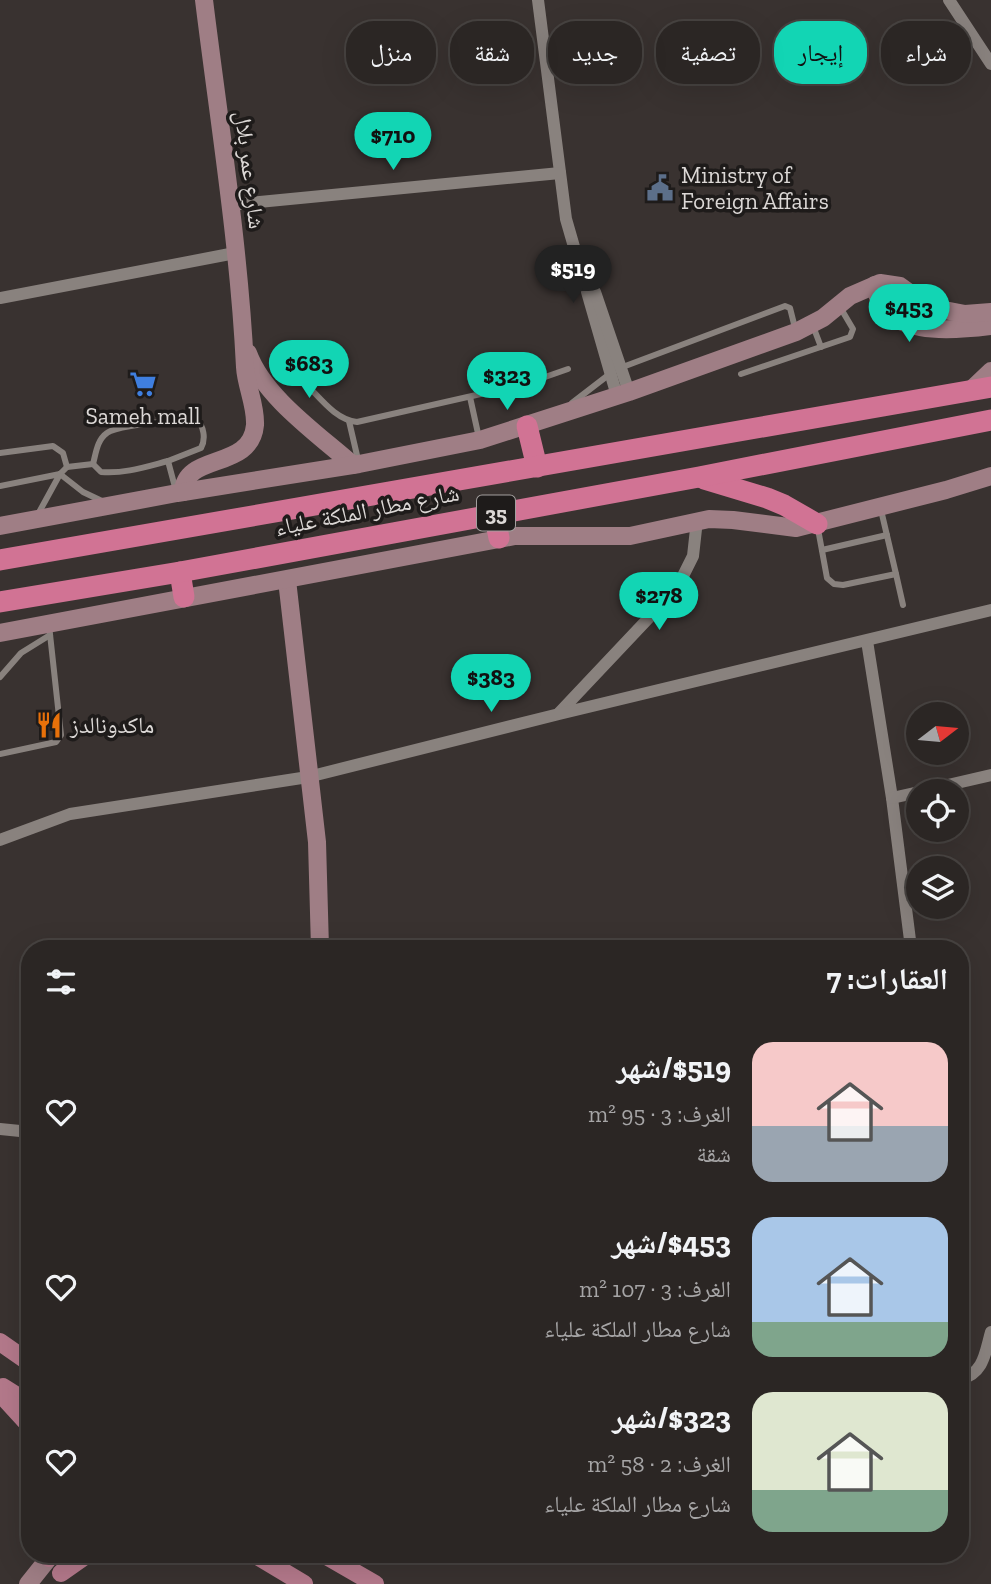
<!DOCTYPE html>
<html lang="ar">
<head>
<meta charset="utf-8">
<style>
	body { margin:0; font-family:"Zilla Slab","Noto Naskh Arabic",serif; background:#332e2c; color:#f1f3f6; direction:rtl; height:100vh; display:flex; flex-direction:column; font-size:26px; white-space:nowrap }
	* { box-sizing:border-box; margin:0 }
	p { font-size:23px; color:#a6a5a6 }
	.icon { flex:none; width:38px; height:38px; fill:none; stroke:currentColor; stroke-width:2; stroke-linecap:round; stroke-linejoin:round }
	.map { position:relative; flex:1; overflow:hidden; direction:ltr }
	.panel { position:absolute; left:21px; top:940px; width:948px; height:623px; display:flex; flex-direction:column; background:#2b2624; border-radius:28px; box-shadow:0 7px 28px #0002,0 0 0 2px #474341; direction:rtl }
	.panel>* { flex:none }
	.hud { position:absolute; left:21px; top:21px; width:950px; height:63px; direction:rtl; display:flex; gap:14px }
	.needle { width:46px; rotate:74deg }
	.fabs { position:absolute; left:906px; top:702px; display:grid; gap:14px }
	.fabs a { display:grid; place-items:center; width:63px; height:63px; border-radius:50%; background:#2b2624; box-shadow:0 7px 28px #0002,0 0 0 2px #474341; font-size:35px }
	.price { position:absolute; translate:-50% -60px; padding:0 16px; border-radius:24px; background:#12d5b4; color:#111; font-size:23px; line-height:46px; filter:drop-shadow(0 2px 4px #0008) }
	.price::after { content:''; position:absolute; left:50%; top:42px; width:21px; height:16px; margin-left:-10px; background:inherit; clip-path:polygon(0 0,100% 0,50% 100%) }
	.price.on { background:#222; color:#fff }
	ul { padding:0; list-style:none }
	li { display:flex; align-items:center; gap:21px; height:175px; padding:0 21px }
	li span { display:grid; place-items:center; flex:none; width:196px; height:140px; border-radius:21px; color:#555 }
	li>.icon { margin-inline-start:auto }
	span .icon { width:84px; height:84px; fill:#fffc; stroke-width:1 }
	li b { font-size:30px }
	h2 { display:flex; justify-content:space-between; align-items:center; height:84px; padding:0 21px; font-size:30px }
	.chip { padding:0 24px; border-radius:28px; background:#2b2624; box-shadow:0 7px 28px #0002,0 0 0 2px #474341; font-size:24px; line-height:63px }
	.chip.on { background:#12d5b4; color:#111 }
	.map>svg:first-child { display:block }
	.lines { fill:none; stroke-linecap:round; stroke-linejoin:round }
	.lane { stroke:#89827e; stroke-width:6 }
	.street { stroke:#89827e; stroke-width:12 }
	.secondary { stroke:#9f7e85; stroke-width:18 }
	.primary { stroke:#b4798b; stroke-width:18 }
	.highway { stroke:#d17394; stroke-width:21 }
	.labels { text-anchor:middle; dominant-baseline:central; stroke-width:7; stroke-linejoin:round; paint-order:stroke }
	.shield { fill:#1e1b1a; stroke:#a39f9e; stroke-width:2 }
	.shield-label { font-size:21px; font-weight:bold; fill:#dcd8d6 }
	.street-label { font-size:23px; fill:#dcd8d6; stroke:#1e1b1a }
	.poi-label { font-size:23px; fill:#dcd8d6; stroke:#1e1b1a; text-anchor:start }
</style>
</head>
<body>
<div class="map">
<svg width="991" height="1584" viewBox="0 0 991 1584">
	<rect width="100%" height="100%" fill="#393230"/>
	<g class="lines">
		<g class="lane">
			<path d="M 813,326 L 821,347"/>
			<path d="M 620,368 L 785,306 L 790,308 L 795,328"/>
			<path d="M 741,374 L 850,337 L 853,329 L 840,307"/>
			<path d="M 306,384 C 321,399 336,420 357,422 L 525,384 L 568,369"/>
			<path d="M 470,397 L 479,438"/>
			<path d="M 572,403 L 611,373"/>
			<path d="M 349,421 L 359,464"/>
			<path d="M 0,453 L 53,446 L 63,453 L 67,467 L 93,464 C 96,453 97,440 107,433 C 117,425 180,420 196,418 C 204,426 206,439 201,448 L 168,461"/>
			<path d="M 93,464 L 101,472 C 124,474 145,467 168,461 L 176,491"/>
			<path d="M 60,474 L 83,492 L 102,501"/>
			<path d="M 0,486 L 60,474"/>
			<path d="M 37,516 L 60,474 L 67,467"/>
			<path d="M 818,529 L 827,578 L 834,584 L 843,585 L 896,574 L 881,510"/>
			<path d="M 822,550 L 887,535"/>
			<path d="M 896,574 L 903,605"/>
			<path d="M 0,677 L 21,653 L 50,635"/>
			<path d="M 0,754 L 56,742 L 61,735 L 49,625"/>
		</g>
		<g class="street">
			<path d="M 538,0 L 566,219 L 617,396"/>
			<path d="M 949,0 L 991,64"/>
			<path d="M 229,205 L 560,173"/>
			<path d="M 595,292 L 629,392"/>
			<path d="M 0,298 L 235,253"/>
			<path d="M 867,641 L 892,798 L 911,948"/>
			<path d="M 559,713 L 677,588 L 693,556 L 697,520"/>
			<path d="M 922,791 L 991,775"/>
			<path d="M 892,798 L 919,792"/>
			<path d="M 0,840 L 70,814 L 308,777 L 559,714 L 991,610"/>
			<path d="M 0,1129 L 30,1132"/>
			<path d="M 961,1379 C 984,1373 985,1353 991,1332"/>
		</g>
		<g class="secondary">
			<path d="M 875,285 C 882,338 951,331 991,326"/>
			<path d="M 248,353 C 264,397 318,434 353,465"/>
			<path d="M 971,390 L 991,371"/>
			<path d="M 183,492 C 185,452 251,471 255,425 C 256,405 246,386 245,367 C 239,244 219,122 204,0"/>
			<path d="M 0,526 L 177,493 L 359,464 L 480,440 L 629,392 L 796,332 L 823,318 L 850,296 L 880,283 L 900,286 L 925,304 L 939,309 L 965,314 L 991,312"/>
			<path d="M 287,580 L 317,842 L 320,948"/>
			<path d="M 0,633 L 515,536 L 630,536 L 709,519 L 733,520 L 796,528 L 946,490 L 991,476"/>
			<path d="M 28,1584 L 52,1554"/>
		</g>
		<g class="primary">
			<path d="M 0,1342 L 30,1363"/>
			<path d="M 3,1387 L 30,1404"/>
			<path d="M 0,1393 L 30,1426"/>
			<path d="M 254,1554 L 304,1584"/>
			<path d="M 323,1554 L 375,1584"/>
			<path d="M 49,1558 L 50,1554"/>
			<path d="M 61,1573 L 88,1554"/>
		</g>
		<g class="highway">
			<path d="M 527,426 L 537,467"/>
			<path d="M 704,479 L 767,498 L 784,505 L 817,524"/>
			<path d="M 494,513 L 499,538"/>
			<path d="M 0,560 L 991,387"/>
			<path d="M 180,572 L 184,597"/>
			<path d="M 0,602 L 180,572 L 699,477 L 991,420"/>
		</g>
	</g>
	<defs>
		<g id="civic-bare" transform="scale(2.1)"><path d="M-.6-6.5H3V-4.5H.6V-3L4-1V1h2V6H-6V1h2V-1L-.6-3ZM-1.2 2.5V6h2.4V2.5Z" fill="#5c6f8a" stroke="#1e1b1a" stroke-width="2.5" paint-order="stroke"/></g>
		<g id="supermarket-bare" transform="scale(2.1)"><path d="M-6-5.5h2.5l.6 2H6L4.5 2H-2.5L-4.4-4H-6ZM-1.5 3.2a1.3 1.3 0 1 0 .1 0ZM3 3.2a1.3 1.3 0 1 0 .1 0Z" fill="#3f7fe0" stroke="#1e1b1a" stroke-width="2.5" paint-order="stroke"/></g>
		<g id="restaurant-bare" transform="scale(2.1)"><path d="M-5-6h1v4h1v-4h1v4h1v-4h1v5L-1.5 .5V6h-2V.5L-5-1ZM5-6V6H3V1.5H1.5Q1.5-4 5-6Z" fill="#e8710a" stroke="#1e1b1a" stroke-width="2.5" paint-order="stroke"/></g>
	</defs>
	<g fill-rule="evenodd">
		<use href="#civic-bare" x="660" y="188"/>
		<use href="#supermarket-bare" x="143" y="384"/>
		<use href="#restaurant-bare" x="49" y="725"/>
	</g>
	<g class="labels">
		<rect class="shield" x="477" y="495.5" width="38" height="35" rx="5"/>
		<g class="shield-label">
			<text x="496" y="513">35</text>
		</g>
		<g class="street-label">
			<text transform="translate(250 170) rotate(83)">شارع عمر بلال</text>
			<text transform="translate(367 510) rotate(-11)">شارع مطار الملكة علياء</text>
		</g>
		<g class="poi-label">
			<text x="681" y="175">Ministry of<tspan x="681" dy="26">Foreign Affairs</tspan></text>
			<text x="143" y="416" text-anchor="middle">Sameh mall</text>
			<text x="70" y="725">ماكدونالدز</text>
		</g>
	</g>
</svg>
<div class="fabs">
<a><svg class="needle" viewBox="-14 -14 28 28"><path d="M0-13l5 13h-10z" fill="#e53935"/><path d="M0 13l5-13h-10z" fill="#a6a5a6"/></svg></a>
<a><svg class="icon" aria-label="locate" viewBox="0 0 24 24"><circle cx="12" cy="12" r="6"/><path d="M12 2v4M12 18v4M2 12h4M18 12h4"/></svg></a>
<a><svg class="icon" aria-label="layers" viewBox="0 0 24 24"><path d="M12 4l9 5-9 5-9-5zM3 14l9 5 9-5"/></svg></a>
</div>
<b class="price" style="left:393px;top:172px">$710</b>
<b class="price on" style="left:573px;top:305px">$519</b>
<b class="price" style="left:909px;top:344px">$453</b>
<b class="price" style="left:309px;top:400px">$683</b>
<b class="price" style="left:507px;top:412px">$323</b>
<b class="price" style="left:659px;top:632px">$278</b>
<b class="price" style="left:491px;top:714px">$383</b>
<div class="hud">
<a class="chip">شراء</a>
<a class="chip on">إيجار</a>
<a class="chip">تصفية</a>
<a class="chip">جديد</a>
<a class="chip">شقة</a>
<a class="chip">منزل</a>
</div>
<section class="panel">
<h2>العقارات: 7<svg class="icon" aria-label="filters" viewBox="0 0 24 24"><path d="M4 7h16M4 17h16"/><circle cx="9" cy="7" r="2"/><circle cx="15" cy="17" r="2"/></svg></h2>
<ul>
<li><span style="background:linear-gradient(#f6c9c9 60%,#9aa5b1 0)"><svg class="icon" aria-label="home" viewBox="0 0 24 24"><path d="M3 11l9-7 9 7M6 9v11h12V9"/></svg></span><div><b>$519/شهر</b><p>الغرف: 3 · 95 m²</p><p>شقة</p></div><svg class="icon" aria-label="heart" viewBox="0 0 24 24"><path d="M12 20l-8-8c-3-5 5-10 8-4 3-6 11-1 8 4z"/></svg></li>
<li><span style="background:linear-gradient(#a9c7e8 75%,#7fa58c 0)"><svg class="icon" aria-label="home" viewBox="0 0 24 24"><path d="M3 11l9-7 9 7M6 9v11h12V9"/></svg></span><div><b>$453/شهر</b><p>الغرف: 3 · 107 m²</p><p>شارع مطار الملكة علياء</p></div><svg class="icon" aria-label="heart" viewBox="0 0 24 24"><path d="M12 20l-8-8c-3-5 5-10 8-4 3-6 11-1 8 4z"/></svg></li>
<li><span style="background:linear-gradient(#dfe7d0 70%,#7fa58c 0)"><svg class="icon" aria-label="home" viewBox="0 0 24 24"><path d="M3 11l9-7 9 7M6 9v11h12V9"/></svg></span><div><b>$323/شهر</b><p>الغرف: 2 · 58 m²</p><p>شارع مطار الملكة علياء</p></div><svg class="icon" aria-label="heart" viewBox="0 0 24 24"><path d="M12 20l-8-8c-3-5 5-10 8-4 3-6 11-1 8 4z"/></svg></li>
</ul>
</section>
</div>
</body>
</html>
